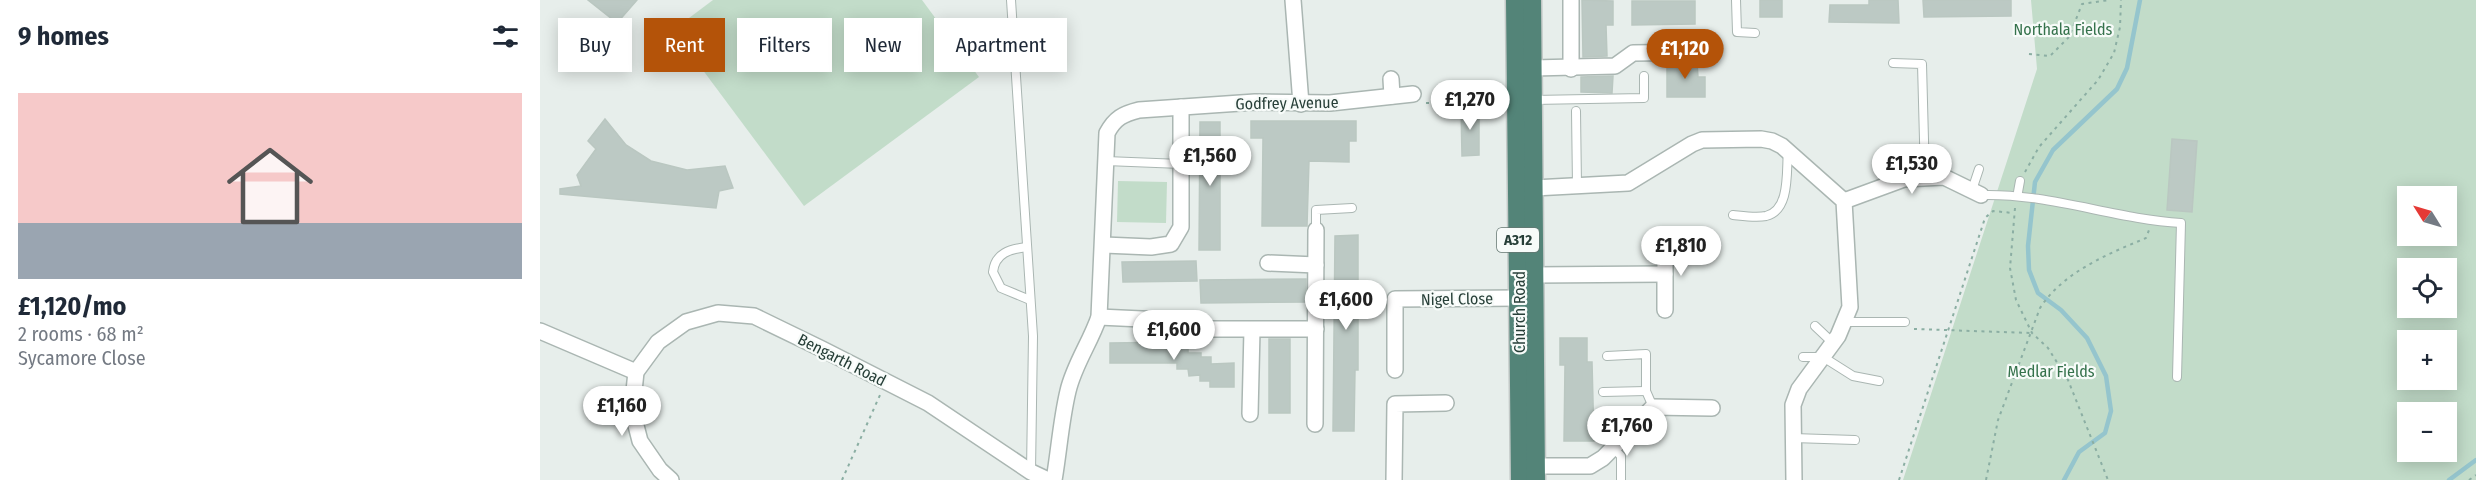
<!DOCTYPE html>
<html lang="en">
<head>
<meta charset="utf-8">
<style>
	body { margin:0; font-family:"Fira Sans Condensed",sans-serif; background:#f6f6f7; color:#1f2937; height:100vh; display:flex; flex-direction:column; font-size:22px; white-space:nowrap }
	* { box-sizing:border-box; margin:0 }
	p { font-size:20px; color:#747a83 }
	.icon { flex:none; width:33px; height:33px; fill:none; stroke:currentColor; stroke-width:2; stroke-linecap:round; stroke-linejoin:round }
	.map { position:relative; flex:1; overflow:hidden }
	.side { display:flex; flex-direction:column; background:#fff; width:540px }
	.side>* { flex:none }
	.banner { position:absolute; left:18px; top:18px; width:570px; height:54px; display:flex; gap:12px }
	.needle { width:39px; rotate:307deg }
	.buttons { position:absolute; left:1857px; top:186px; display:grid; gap:12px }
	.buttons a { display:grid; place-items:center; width:60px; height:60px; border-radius:0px; background:#fff; box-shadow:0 3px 15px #0003; font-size:30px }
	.price { position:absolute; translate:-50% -51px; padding:0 14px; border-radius:21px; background:#fff; color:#222; font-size:20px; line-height:39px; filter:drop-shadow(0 2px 3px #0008) }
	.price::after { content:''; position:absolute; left:50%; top:36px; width:18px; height:14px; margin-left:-9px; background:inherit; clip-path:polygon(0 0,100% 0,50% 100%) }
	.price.current { background:#b45309; color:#fff }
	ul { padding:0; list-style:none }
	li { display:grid; align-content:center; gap:12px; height:318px; padding:0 18px }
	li+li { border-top:2px solid #e0e1e3 }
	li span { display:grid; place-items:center; height:186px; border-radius:0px; color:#555 }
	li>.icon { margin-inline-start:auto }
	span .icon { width:108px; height:108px; fill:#fffc; stroke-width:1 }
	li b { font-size:26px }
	h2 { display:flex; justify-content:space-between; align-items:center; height:72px; padding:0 18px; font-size:26px }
	.pill { padding:0 21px; border-radius:0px; background:#fff; box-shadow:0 3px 15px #0003; font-size:21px; line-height:54px }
	.pill.current { background:#b45309; color:#fff }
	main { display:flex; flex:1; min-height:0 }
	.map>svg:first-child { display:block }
	.green { fill:#c2dcc9; fill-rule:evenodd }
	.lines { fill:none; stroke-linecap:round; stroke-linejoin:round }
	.stream { stroke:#95c5cd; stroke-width:4.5 }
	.building { fill:#bcc9c4; stroke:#bac7c1; stroke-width:1.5 }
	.service-casing { stroke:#aab6b2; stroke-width:10 }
	.minor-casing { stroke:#aab6b2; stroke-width:18 }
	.trunk-casing { stroke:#c3c9c7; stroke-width:21 }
	.path { stroke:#8baea3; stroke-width:2; stroke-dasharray:3 4.5; stroke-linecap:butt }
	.service { stroke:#fff; stroke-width:8 }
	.minor { stroke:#fff; stroke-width:15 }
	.trunk { stroke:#538478; stroke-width:18 }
	.labels { text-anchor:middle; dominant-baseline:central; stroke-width:4.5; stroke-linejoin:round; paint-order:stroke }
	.shield { fill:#f7fbf9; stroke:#657772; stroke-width:1.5 }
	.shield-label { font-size:15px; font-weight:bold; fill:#273f38 }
	.park-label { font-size:16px; fill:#35724c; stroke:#f7fbf9 }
	.street-label { font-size:16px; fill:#273f38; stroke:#f7fbf9 }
</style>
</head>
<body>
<main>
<section class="side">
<h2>9 homes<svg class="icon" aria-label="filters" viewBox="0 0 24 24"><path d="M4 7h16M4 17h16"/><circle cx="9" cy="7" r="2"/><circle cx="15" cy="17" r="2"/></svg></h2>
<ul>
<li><span style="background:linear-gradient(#f6c9c9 70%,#9aa5b1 0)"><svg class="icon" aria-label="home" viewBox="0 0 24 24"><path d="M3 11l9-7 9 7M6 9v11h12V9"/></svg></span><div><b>£1,120/mo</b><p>2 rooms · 68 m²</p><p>Sycamore Close</p></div></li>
</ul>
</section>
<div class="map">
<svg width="1936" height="480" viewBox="0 0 1936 480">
	<rect width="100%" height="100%" fill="#e7eeeb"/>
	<g class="green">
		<path d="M 173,0 L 382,0 L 439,77 L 264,206 L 133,30 Z"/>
		<path d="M 1491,0 L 1936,0 L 1936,480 L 1363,480 L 1497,69 ZM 1868,196 L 1906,196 L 1906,236 L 1868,236 ZM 1868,268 L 1906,268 L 1906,308 L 1868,308 ZM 1868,340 L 1906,340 L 1906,380 L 1868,380 ZM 1868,412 L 1906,412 L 1906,452 L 1868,452 Z"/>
		<path d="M 578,181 L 627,182 L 626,223 L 577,222 Z"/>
	</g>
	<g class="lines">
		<g class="stream">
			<path d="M 1524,480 L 1539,452 L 1565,433 L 1571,411 L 1566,376 L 1547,338 L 1521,310 L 1498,293 L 1489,270 L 1488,246 L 1495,182 L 1513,150 L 1577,89 L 1587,68 L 1600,0"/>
			<path d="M 1909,480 L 1936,460"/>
		</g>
	</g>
	<g class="building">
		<path d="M 48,0 L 97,0 L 77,23 Z"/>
		<path d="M 1042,0 L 1073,1 L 1073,25 L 1066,25 L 1067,56 L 1043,57 Z"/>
		<rect x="1220" y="0" width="22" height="17"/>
		<path d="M 1329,0 L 1358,0 L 1359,23 L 1289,22 L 1290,5 L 1329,5 Z"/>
		<path d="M 1383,0 L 1471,0 L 1471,16 L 1384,17 Z"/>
		<path d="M 1092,1 L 1155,1 L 1155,24 L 1092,25 Z"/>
		<path d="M 1127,62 L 1157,62 L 1158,77 L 1165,77 L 1165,97 L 1127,97 Z"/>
		<path d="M 1073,76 L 1072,93 L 1041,92 L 1041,77 Z"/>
		<path d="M 939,107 L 939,155 L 922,156 L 921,108 Z"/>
		<path d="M 65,119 L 86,145 L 111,161 L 147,170 L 185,166 L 193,188 L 179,191 L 176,208 L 20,194 L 20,189 L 41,186 L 37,175 L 56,149 L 48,141 Z"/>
		<path d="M 711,121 L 816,121 L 816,141 L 809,141 L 809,162 L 769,161 L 767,226 L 722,226 L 723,138 L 711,138 Z"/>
		<path d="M 660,122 L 680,122 L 680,250 L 659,250 Z"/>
		<path d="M 1632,139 L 1657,141 L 1652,212 L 1627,210 Z"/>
		<path d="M 818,235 L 818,370 L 815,370 L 814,431 L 793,431 L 795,236 Z"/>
		<path d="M 656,261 L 657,281 L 583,282 L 582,262 Z"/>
		<path d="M 766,279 L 766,302 L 661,303 L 660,280 Z"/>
		<path d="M 1020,338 L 1047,338 L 1047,362 L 1052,362 L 1054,441 L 1024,441 L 1025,365 L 1020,365 Z"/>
		<rect x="729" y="339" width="21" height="74"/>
		<path d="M 638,342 L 638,348 L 648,348 L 648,353 L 661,353 L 661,357 L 671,357 L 671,364 L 694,363 L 694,387 L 670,387 L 670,381 L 660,381 L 660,375 L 649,376 L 648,369 L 637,369 L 637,363 L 570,363 L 570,343 Z"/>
	</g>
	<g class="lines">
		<g class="service-casing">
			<g id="service">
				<path d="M 471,0 L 493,336 L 491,471"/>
				<path d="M 1196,0 L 1197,32 L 1215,33"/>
				<path d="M 1353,63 L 1382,64 L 1385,178"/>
				<path d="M 993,100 L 1104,98 L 1104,76"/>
				<path d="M 1036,111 L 1037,186"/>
				<path d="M 566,161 L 641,164"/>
				<path d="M 1432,190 L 1439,169"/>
				<path d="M 1478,192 L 1480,181"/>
				<path d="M 1441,195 C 1509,193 1574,219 1641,223 L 1637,377"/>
				<path d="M 1193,215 C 1203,216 1216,218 1226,216 C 1251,210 1246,170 1248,151"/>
				<path d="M 776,230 L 776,210 L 812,208"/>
				<path d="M 487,247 C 470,249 455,253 453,272 L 461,288 L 490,300"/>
				<path d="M 1306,322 L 1365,322"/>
				<path d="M 1275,326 L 1293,343"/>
				<path d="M 1067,356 L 1106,354 L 1106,391 L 1113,407"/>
				<path d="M 1263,357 L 1283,357 L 1313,376 L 1339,381"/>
				<path d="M 1063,392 L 1106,391"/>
				<path d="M 1253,438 L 1315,440"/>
				<path d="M 1073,448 L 1081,456 L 1081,480"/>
			</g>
		</g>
		<g class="minor-casing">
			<g id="minor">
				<path d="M 753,0 L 761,104"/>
				<path d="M 1031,0 L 1031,69"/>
				<path d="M 993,68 L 1075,66 L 1093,53 L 1167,52"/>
				<path d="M 851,79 L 852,96"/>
				<path d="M 994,188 L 1088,183 L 1152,144 L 1162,140 L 1221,139 L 1232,141 L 1242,146 L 1304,201 L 1310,307 L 1298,336 L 1259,389 L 1253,405 L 1254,480"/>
				<path d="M 1304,201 L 1364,179 L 1404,177 L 1441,195"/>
				<path d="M 564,245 L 611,247 L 631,244 L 641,227 L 641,107"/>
				<path d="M 728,263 L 776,265"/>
				<path d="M 994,275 L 1125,274"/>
				<path d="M 1125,310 L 1125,244"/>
				<path d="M 559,317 L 645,321 L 671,329 L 776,329"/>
				<path d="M 0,331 L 96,372"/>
				<path d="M 855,370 L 855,299 L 979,298"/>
				<path d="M 710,414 L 712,330"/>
				<path d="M 775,424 L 776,230"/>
				<path d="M 995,466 L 1050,466 L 1063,458 L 1113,407 L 1172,408"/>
				<path d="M 131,480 L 120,470 L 100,441 L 92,410 L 96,372 L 118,342 L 146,322 L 178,313 L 214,316 L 282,349 L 388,403 L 491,472 L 508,480"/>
				<path d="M 514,480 C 519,451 521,420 528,391 C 534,365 550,343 559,317 L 567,133 C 575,118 583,114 599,110 L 715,102 L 790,103 L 873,94"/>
				<path d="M 854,480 L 855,404 L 906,403"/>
			</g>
		</g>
		<g class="trunk-casing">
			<g id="trunk">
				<path d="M 975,0 L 980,480"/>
				<path d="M 992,0 L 996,480"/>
			</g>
		</g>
		<g class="path">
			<path d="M 1489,54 L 1510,56 L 1529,37 L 1542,4 L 1569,0"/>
			<path d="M 886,103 L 961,101"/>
			<path d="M 1485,172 L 1499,147 L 1558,80 L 1574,53 L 1580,27 L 1581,0"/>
			<path d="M 1475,208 L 1470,268 L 1476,300 L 1492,333 L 1508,348 L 1528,380 L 1568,480"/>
			<path d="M 1374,329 L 1492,333"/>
			<path d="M 302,480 L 340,395"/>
			<path d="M 1359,480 L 1445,218 L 1453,211 L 1473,213"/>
			<path d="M 1446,480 L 1458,420 L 1500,308 C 1523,272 1568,254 1606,238 L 1609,230"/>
			<path d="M 1929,480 L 1936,475"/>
		</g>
		<use href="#service" class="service"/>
		<use href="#minor" class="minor"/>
		<use href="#trunk" class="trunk"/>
	</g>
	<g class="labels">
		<rect class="shield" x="957" y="228" width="42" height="24" rx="4.5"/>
		<g class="shield-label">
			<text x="978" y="240">A312</text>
		</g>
		<g class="park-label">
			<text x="1523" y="29">Northala Fields</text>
			<text x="1511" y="371">Medlar Fields</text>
		</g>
		<g class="street-label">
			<text transform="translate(747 103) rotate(-1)">Godfrey Avenue</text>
			<text transform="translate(917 299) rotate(-1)">Nigel Close</text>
			<text transform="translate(979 312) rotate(-90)">Church Road</text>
			<text transform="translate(302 360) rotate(27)">Bengarth Road</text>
		</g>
	</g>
</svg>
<div class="buttons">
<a><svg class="needle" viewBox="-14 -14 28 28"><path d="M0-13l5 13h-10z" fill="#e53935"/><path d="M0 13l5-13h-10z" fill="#747a83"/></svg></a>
<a><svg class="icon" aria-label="locate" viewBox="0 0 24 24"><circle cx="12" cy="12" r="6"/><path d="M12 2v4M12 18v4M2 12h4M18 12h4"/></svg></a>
<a>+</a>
<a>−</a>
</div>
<b class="price current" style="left:1145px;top:80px">£1,120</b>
<b class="price" style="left:930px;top:131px">£1,270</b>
<b class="price" style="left:670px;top:187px">£1,560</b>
<b class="price" style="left:1372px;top:195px">£1,530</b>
<b class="price" style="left:1141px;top:277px">£1,810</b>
<b class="price" style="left:806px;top:331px">£1,600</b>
<b class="price" style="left:634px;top:361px">£1,600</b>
<b class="price" style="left:82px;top:437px">£1,160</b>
<b class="price" style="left:1087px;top:457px">£1,760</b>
<div class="banner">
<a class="pill">Buy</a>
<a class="pill current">Rent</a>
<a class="pill">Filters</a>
<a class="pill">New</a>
<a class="pill">Apartment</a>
</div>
</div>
</main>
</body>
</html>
